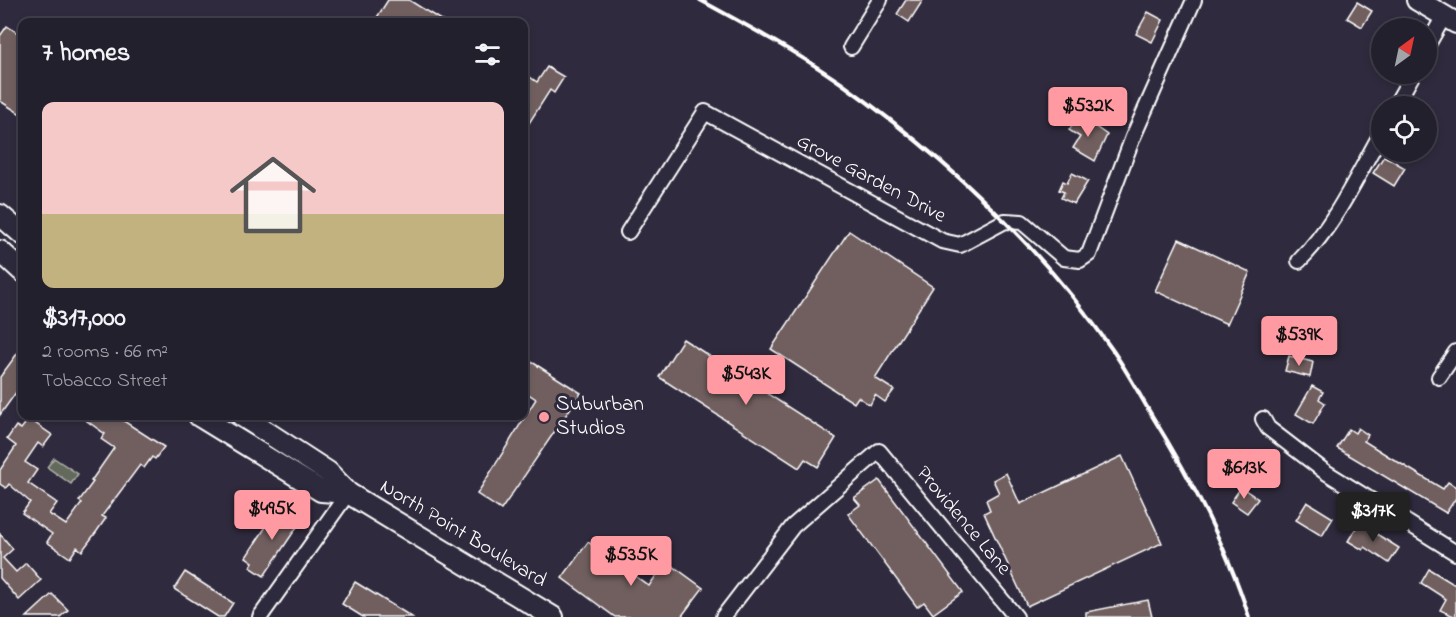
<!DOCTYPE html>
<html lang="en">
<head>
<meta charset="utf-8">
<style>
	body { margin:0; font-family:"Indie Flower",sans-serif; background:#2f2d3a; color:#f1f3f6; height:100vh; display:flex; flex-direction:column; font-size:22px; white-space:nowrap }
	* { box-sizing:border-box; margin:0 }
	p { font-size:20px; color:#a3a3aa }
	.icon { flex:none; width:33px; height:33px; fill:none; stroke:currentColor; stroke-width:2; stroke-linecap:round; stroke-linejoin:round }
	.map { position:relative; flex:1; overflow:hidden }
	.details { position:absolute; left:18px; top:18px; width:510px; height:402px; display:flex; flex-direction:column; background:#23202e; border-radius:12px; box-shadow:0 3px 9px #0003,0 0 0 2px #403e4a }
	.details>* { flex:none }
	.needle { width:39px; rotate:33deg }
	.fabs { position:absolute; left:1371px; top:18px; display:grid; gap:12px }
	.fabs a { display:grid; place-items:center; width:66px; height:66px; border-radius:50%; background:#23202e; box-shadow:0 3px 9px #0003,0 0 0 2px #403e4a; font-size:30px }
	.price { position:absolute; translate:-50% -51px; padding:0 14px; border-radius:6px; background:#ff9aa2; color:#111; font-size:20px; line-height:39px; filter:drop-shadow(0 2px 3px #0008) }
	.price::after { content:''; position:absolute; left:50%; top:36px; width:18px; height:14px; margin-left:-9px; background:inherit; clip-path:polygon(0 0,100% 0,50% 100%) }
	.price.active { background:#222; color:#fff }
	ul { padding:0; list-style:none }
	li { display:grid; align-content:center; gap:12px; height:318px; padding:0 24px }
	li+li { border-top:2px solid #403e4a }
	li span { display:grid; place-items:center; height:186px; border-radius:12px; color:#555 }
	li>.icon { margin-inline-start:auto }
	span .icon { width:108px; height:108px; fill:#fffc; stroke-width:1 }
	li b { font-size:26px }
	h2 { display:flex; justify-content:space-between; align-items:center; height:72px; padding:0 24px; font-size:26px }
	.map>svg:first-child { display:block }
	.green { fill:#646a5c; stroke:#b2b4ae; stroke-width:1.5 }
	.building { fill:#715e5e; stroke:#fff; stroke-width:1.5 }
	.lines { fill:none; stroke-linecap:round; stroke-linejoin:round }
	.minor-casing { stroke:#fff; stroke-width:18 }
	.secondary-casing { stroke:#fff; stroke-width:24 }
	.minor { stroke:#2f2a3d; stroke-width:14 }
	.secondary { stroke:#2f2a3d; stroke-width:20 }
	.rail { stroke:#fff; stroke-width:4 }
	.poi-dot { fill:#ff9aa2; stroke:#2f2a3d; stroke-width:2 }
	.labels { text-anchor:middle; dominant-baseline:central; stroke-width:6; stroke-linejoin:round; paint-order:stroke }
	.street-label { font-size:21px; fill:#fff; stroke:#2f2a3d }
	.poi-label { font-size:21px; fill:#fff; stroke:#2f2a3d; text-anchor:start }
</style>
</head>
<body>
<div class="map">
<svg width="1456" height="617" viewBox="0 0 1456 617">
	<rect width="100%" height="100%" fill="#2f2a3d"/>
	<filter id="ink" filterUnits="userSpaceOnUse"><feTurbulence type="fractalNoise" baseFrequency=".0167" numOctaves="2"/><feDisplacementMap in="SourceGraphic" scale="12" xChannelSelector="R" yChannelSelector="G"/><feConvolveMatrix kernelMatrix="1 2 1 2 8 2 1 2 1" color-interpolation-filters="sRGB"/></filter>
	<g filter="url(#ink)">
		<path class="green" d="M 54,458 L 78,474 L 71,484 L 47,467 Z"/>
		<g class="building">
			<path d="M 388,0 L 409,0 L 444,22 L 374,22 Z"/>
			<path d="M 906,0 L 923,0 L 909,22 L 897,14 Z"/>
			<path d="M 1357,2 L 1372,11 L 1362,27 L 1347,18 Z"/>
			<path d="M 1148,12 L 1163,20 L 1152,42 L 1136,34 Z"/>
			<path d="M 7,26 L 22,36 L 22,115 L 0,101 L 0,36 Z"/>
			<path d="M 547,67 L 564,77 L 554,93 L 550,90 L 524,131 L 524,73 L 537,82 Z"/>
			<path d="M 1079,115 L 1107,135 L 1095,161 L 1073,148 L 1080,137 L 1069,130 Z"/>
			<path d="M 1384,156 L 1405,168 L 1394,186 L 1373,173 Z"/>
			<path d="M 1072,173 L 1088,181 L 1074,204 L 1061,198 L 1064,192 L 1059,190 L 1063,181 L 1067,183 Z"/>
			<path d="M 849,231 L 933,287 L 875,378 L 894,390 L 885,402 L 875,395 L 870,405 L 858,397 L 854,403 L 771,349 Z"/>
			<path d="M 1179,239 L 1250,272 L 1227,324 L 1155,291 Z"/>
			<path d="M 683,339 L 836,438 L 818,467 L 805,459 L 799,468 L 659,377 Z"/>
			<path d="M 22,347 L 22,384 L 0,415 L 0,377 Z"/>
			<path d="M 1289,356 L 1313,362 L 1310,377 L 1285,371 Z"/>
			<path d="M 524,357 L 581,393 L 501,510 L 477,494 L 536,399 L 524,391 Z"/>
			<path d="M 1312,386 L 1323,392 L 1319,399 L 1325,403 L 1313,424 L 1296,414 Z"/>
			<path d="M 80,416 L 116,416 L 164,447 L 155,459 L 152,457 L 144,468 L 140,465 L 102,516 L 106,518 L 97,531 L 82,551 L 77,547 L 70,558 L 47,542 L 52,534 L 22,513 L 30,502 L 9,484 L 6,488 L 0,484 L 0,470 L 16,446 L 7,439 L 16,426 L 21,429 L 29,419 L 52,435 L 43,447 L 38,443 L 25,462 L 37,470 L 28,483 L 57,503 L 49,514 L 66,525 L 82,503 L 79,501 L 93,482 L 91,481 L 114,448 L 101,439 L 105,434 Z"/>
			<path d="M 1358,428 L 1368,435 L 1364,441 L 1388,456 L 1443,489 L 1448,482 L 1456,487 L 1456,498 L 1446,513 L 1337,448 L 1349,429 L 1355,433 Z"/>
			<path d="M 1122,456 L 1162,543 L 1027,606 L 984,513 L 990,510 L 986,500 L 999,493 L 993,480 L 1006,473 L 1020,504 Z"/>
			<path d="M 879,480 L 963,592 L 933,614 L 924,602 L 917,607 L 848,514 L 860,505 L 854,498 Z"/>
			<path d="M 1241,487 L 1258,499 L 1247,513 L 1231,502 Z"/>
			<path d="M 1307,502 L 1333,518 L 1322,536 L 1296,520 Z"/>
			<path d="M 279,507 L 301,521 L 264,576 L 250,567 L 253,562 L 246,557 Z"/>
			<path d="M 1359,523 L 1399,548 L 1389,563 L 1365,547 L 1363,550 L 1348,541 Z"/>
			<path d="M 0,534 L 13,549 L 3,558 L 16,572 L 26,563 L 41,580 L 19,600 L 0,578 Z"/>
			<path d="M 588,542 L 649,586 L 666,561 L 703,588 L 681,617 L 615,617 L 562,578 Z"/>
			<path d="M 1429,569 L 1455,585 L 1456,583 L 1456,617 L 1440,610 L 1446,599 L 1421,583 Z"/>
			<path d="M 185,572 L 233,603 L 224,617 L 218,617 L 174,589 Z"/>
			<path d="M 355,582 L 412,617 L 363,617 L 342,604 Z"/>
			<path d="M 52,594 L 68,610 L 60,617 L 27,617 Z"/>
			<path d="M 1148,600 L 1152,617 L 1086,617 L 1086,612 Z"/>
		</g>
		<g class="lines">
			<g class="minor-casing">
				<g id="minor">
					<path d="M 851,47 L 880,0"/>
					<path d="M 1426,48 L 1444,16"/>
					<path d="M 1395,106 L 1413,74"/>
					<path d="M 628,232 L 705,112 L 942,241 L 960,245 L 1005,221 L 1022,222 L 1064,258 L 1080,260 L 1089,254 L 1133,137 L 1194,0"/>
					<path d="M 1299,261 C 1335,225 1357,176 1382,132"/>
					<path d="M 1439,377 L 1456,352"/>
					<path d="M 1263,419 L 1268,428 L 1324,471 L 1456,553"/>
					<path d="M 260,617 L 348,493"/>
					<path d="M 723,617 L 793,526 L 879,451 L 1016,617"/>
				</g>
			</g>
			<g class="secondary-casing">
				<g id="secondary">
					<path d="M 1417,0 L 1456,23"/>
					<path d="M 0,215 L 22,234"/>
					<path d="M 0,251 L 22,271"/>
					<path d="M 199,416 L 321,491 L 348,493"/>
					<path d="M 242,416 L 328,472 L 348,493 L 553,617"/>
				</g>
			</g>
			<use href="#minor" class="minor"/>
			<use href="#secondary" class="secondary"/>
			<path class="rail" d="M 700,0 C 748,26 796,52 841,83 C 943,156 1039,245 1111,348 C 1126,369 1138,392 1151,414 C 1190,477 1227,546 1249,617"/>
		</g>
	</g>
	<circle class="poi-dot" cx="544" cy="417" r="6"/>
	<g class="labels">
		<g class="street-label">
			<text transform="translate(871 179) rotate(28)">Grove Garden Drive</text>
			<text transform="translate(963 521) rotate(50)">Providence Lane</text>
			<text transform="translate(463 534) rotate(31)">North Point Boulevard</text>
		</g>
		<g class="poi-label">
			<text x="556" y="405">Suburban<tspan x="556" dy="24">Studios</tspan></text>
		</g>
	</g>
</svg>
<div class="fabs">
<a><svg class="needle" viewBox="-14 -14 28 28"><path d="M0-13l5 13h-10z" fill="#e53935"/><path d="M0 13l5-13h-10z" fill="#a3a3aa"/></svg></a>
<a><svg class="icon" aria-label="locate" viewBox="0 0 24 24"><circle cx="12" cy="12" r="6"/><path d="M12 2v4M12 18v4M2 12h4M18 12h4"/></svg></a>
</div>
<b class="price" style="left:1088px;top:138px">$532K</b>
<b class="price" style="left:1299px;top:367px">$539K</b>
<b class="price" style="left:746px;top:406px">$543K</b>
<b class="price" style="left:1244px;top:500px">$613K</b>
<b class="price" style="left:272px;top:541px">$495K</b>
<b class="price active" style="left:1373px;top:543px">$317K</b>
<b class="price" style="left:631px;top:587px">$535K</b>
<section class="details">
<h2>7 homes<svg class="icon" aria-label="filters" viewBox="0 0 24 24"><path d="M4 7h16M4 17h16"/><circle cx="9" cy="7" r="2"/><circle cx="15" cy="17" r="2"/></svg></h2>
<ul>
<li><span style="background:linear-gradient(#f6c9c9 60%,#c2b280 0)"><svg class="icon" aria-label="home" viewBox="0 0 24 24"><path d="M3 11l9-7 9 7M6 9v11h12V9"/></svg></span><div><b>$317,000</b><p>2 rooms · 66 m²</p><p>Tobacco Street</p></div></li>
</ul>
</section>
</div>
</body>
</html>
